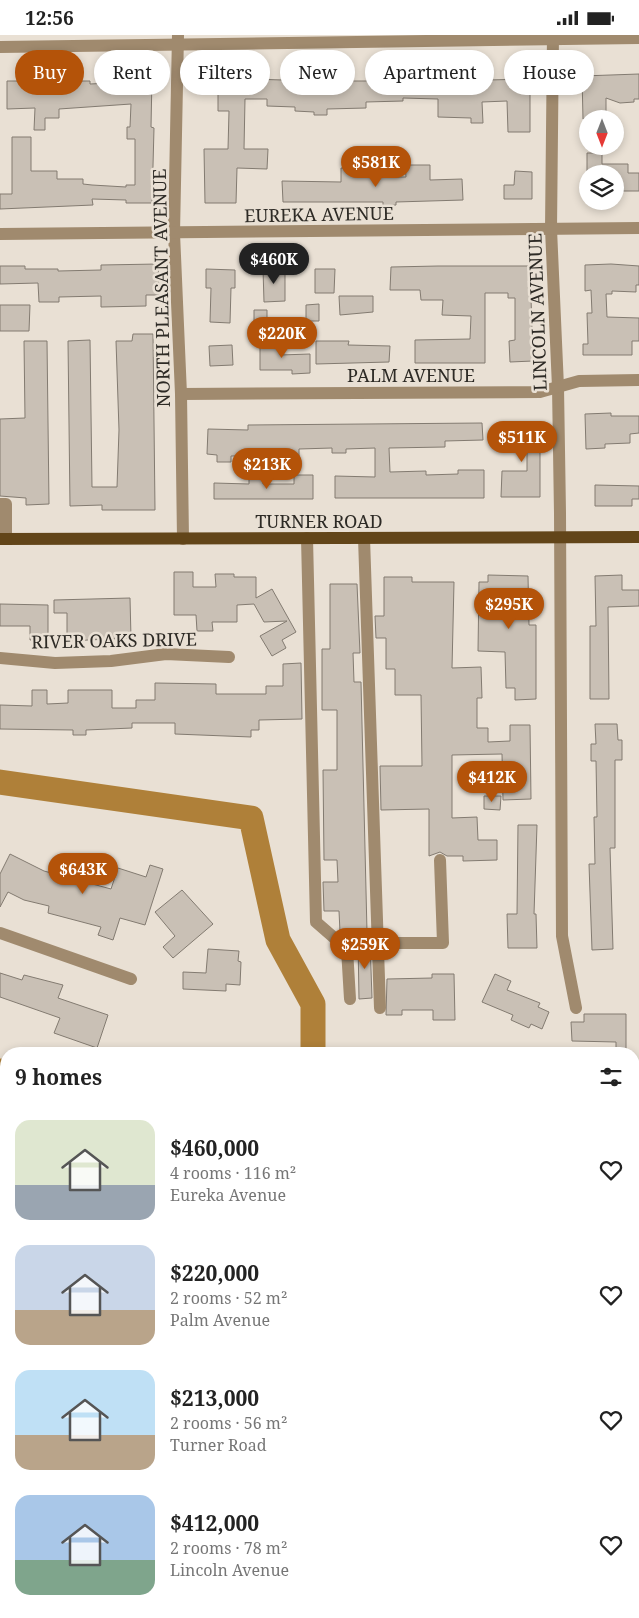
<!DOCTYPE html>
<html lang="en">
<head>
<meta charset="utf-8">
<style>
	body { margin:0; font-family:"Noto Serif",serif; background:#f6f6f6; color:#222; height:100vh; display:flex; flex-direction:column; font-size:19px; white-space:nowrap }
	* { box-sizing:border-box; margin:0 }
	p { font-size:16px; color:#767676 }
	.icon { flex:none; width:28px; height:28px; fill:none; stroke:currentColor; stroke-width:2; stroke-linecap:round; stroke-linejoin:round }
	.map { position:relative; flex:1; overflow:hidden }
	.panel { position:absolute; left:0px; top:1012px; width:640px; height:571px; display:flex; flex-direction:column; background:#fff; border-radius:20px 20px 0 0; box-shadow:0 2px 8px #0003 }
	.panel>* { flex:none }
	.guide { position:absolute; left:15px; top:15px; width:610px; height:45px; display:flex; gap:10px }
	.needle { width:32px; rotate:180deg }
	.fabs { position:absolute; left:579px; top:75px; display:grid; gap:10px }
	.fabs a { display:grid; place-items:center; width:45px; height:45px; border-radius:50%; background:#fff; box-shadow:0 2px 8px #0003; font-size:25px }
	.price { position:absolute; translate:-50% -42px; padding:0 11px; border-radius:18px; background:#b45309; color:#fff; font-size:16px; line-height:32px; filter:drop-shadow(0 1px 2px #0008) }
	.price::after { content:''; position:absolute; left:50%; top:30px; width:15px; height:11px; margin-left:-8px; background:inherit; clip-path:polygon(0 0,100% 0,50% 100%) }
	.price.selected { background:#222; color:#fff }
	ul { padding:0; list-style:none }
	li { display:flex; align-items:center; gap:15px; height:125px; padding:0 15px }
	li span { display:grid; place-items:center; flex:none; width:140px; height:100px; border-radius:15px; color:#555 }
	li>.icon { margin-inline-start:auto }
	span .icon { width:60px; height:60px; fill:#fffc; stroke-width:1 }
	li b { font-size:21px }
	h2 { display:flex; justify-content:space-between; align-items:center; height:60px; padding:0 15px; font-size:21px }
	.chip { padding:0 18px; border-radius:22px; background:#fff; box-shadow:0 2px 8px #0003; font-size:18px; line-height:45px }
	.chip.selected { background:#b45309; color:#fff }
	.status { display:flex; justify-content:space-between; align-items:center; height:35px; padding:0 25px; background:#fff; direction:ltr }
	.status svg { height:14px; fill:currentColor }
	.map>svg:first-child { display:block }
	.green { fill:#d9ba91 }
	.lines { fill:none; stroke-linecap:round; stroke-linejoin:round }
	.river { stroke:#af8039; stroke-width:25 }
	.building { fill:#c9c0b5; stroke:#837b71 }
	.minor { stroke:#a08a6e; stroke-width:12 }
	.major { stroke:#624519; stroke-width:12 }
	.labels { text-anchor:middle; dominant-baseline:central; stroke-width:5; stroke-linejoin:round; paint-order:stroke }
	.street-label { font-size:18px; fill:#2d2a25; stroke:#e9e0d4 }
</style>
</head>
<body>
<div class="status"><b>12:56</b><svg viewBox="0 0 49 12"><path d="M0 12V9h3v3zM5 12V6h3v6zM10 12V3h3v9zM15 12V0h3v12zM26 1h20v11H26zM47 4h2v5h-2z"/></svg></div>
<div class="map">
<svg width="639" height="1583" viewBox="0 0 639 1583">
	<rect width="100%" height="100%" fill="#e9e0d4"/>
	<path class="green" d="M 639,1032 L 639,1137 L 634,1131 L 634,1033 Z"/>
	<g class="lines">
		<g class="river">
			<path d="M 0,747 L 251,783 L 278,905 L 313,969 L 313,1019"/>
			<path d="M 0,1036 L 6,1040"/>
			<path d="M 634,1202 L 639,1209"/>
			<path d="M 0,1417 L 6,1419"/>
			<path d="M 249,1578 L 259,1583"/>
			<path d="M 562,1583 L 567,1578"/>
		</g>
	</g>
	<g class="building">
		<path d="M 639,39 L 639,64 L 634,64 L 634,67 L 620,68 L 606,63 L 606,84 L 583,84 L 582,41 Z"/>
		<path d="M 131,41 L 152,42 L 151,92 L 154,93 L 152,168 L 126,168 L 126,165 L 92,164 L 93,170 L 0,174 L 0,159 L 12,159 L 12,102 L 31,102 L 31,136 L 57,136 L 57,144 L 83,144 L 83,149 L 92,150 L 126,152 L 126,150 L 135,150 L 135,104 L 127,104 L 127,92 L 130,92 L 131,69 L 59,74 L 59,83 L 45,83 L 45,95 L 34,95 L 35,73 L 7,74 L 7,46 L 90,46 L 90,49 L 131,47 Z"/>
		<path d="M 315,41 L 343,42 L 343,46 L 381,46 L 381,44 L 411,43 L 463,44 L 463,50 L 488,49 L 488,45 L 530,44 L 530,97 L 508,97 L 507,66 L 482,67 L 483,88 L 471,88 L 471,83 L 438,82 L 438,64 L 403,63 L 403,66 L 366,67 L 366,73 L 327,74 L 327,80 L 314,80 L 314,77 L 295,76 L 295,72 L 267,71 L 267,64 L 245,64 L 244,114 L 268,114 L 267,134 L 237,133 L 236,168 L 205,168 L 204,114 L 228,114 L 229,76 L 218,76 L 218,46 L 251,47 L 251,44 L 315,46 Z"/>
		<path d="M 587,118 L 602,118 L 602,129 L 628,129 L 628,138 L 639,138 L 639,156 L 615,156 L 615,139 L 587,139 Z"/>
		<path d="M 405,130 L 430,130 L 430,145 L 462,144 L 463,165 L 396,167 L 396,170 L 383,171 L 383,167 L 283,167 L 282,146 L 341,147 L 341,133 L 368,133 L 368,142 L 406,142 Z"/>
		<path d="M 515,136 L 532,137 L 532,164 L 504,164 L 504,150 L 514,150 Z"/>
		<path d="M 158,229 L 159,260 L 146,260 L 146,271 L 101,272 L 101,261 L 59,262 L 59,267 L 39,267 L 38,248 L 0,249 L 0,231 L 25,231 L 25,234 L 58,234 L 58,236 L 101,235 L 101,230 Z"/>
		<path d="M 611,229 L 639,231 L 639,250 L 636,250 L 636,257 L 612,256 L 612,259 L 606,259 L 607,282 L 639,283 L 639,306 L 632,306 L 632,320 L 583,320 L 583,309 L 588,309 L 587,278 L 592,278 L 591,255 L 585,256 L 585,230 Z"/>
		<path d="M 438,231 L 530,231 L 533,326 L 510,327 L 509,306 L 515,305 L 515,263 L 508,263 L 508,258 L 485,258 L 485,328 L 415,328 L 415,305 L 470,304 L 471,281 L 442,280 L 443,265 L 421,265 L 420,255 L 390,255 L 391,232 Z"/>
		<path d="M 285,233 L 285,266 L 264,267 L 263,234 Z"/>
		<path d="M 206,234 L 235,235 L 235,253 L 231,253 L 230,288 L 210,287 L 211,253 L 206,253 Z"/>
		<path d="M 315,234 L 335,234 L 334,258 L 315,258 Z"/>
		<path d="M 339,261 L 373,261 L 373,277 L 340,280 Z"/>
		<path d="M 319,269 L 319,286 L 306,286 L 306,270 Z"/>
		<path d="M 0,270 L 30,270 L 29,296 L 0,296 Z"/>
		<path d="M 254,275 L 267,275 L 267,291 L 254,290 Z"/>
		<path d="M 133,299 L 153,299 L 155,475 L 102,475 L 102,470 L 70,471 L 68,306 L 90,305 L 92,452 L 117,452 L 119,395 L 116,306 L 132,306 Z"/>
		<path d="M 24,306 L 47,306 L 49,469 L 26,470 L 26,463 L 0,461 L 0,384 L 25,383 Z"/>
		<path d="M 279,306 L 280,320 L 310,319 L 310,338 L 292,339 L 292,335 L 260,335 L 260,307 Z"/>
		<path d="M 316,306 L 349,306 L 348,310 L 390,311 L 389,327 L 316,329 Z"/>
		<path d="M 232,310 L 233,330 L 210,331 L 209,311 Z"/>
		<path d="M 611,378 L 611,381 L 639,381 L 639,398 L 630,399 L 630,408 L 605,409 L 605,413 L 586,414 L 585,379 Z"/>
		<path d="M 482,388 L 483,405 L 445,406 L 445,412 L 389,413 L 390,437 L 426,436 L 426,440 L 458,439 L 458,435 L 484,435 L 484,463 L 335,463 L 335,441 L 375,442 L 375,413 L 346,414 L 346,418 L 332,418 L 332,413 L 299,414 L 299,421 L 231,421 L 231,427 L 217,427 L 217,420 L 207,419 L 208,394 L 248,395 L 248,390 Z"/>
		<path d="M 502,389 L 521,389 L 521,393 L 533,393 L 533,405 L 540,405 L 540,462 L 501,462 L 502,436 L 527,436 L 527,414 L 502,414 Z"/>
		<path d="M 294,440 L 313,440 L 313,464 L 214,464 L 214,448 L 249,449 L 249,443 L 263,443 L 263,449 L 294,449 Z"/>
		<path d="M 595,450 L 639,451 L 639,464 L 632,464 L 632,471 L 595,471 Z"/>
		<path d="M 174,537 L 193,537 L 193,552 L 216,552 L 215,539 L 234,539 L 234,542 L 256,542 L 256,563 L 272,554 L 296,597 L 282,605 L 286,613 L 272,621 L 260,601 L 287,586 L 264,587 L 254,569 L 237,570 L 237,587 L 212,587 L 213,596 L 197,596 L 196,580 L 174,580 Z"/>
		<path d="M 488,540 L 528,541 L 529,590 L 536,590 L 536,664 L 515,665 L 515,653 L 506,653 L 505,617 L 478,616 L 479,547 L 488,547 Z"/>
		<path d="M 622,540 L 622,555 L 639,555 L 639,571 L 608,572 L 609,664 L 590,664 L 590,591 L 596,591 L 595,541 Z"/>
		<path d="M 384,542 L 412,542 L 412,547 L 454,547 L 452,633 L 481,632 L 482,663 L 477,663 L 477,693 L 488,693 L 488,707 L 510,706 L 510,690 L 530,690 L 531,764 L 503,765 L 502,719 L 452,720 L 452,783 L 477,782 L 478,805 L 497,805 L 497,825 L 463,826 L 463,821 L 447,821 L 440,817 L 429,821 L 429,774 L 381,775 L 380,731 L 422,731 L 421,660 L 395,660 L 395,634 L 386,634 L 386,603 L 376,603 L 375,581 L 384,581 Z"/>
		<path d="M 330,549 L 357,549 L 360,618 L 353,618 L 354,647 L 361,647 L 367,897 L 340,897 L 339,876 L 324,876 L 323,847 L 338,847 L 337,825 L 324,825 L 323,735 L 337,735 L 337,675 L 322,675 L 322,614 L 330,614 Z"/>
		<path d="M 130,563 L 131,603 L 67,606 L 67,578 L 54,578 L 54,565 Z"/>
		<path d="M 0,569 L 48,570 L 48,605 L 30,605 L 30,591 L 0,591 Z"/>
		<path d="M 301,628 L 302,684 L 259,685 L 259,695 L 251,695 L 251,702 L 175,699 L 175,688 L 132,688 L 132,693 L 86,695 L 86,700 L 73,700 L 73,695 L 0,694 L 0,670 L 32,671 L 32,655 L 47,655 L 47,669 L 68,668 L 68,655 L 112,655 L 112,673 L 136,673 L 136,665 L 155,665 L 155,648 L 216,649 L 216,659 L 266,659 L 266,651 L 283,651 L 283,629 Z"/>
		<path d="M 595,689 L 617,689 L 618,705 L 622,705 L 622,725 L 615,725 L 615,813 L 610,813 L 613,914 L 592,915 L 589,829 L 595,829 L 594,782 L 597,782 L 596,726 L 591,726 L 591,709 L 596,709 Z"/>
		<path d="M 484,761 L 501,761 L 500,775 L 484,774 Z"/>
		<path d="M 518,790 L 537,790 L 534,879 L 536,879 L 537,913 L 508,913 L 507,879 L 517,879 Z"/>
		<path d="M 10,819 L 44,836 L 111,854 L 118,833 L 146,842 L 150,830 L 163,834 L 145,890 L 120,883 L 113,905 L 98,900 L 101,892 L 48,878 L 49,871 L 24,865 L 8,857 L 0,872 L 0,839 Z"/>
		<path d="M 182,855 L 213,889 L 173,923 L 163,912 L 175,901 L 155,877 Z"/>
		<path d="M 358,906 L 370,906 L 372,963 L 359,964 Z"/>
		<path d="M 208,914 L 239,916 L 238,926 L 241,927 L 240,950 L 226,949 L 226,956 L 183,954 L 183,937 L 206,938 Z"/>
		<path d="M 0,938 L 22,945 L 24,940 L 63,950 L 58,963 L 108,980 L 97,1013 L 54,998 L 60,983 L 0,962 Z"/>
		<path d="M 432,939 L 454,939 L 455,985 L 433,985 L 433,975 L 402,975 L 402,980 L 386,980 L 387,944 L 432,943 Z"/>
		<path d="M 495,939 L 511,946 L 507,955 L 540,968 L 538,972 L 549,977 L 542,994 L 531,989 L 529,993 L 511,985 L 513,980 L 482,967 Z"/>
		<path d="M 584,979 L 626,979 L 626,1019 L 616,1019 L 616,1007 L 572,1006 L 571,987 L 584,987 Z"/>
	</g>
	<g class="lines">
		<g class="minor">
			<path d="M 178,0 L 174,198 L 181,359 L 183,504"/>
			<path d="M 553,0 L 551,194 L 558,352 L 560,478 L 562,901 L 576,973"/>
			<path d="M 0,12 L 639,3"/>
			<path d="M 0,199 L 639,193"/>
			<path d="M 181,359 L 540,357 L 579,346 L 639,345"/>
			<path d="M 0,469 L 6,469 L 6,504"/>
			<path d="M 307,503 L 316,887 L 347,914 L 350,964"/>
			<path d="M 364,503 L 380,973"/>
			<path d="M 0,623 L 55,628 L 111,626 L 166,619 L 229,622"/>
			<path d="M 0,898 L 131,944"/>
			<path d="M 378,908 L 443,908 L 440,825"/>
			<path d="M 0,1216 L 6,1220"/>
		</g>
		<path class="major" d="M 0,504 L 639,502"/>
	</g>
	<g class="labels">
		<g class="street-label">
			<text transform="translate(319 179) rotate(-1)">EUREKA AVENUE</text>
			<text transform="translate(161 253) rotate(-91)">NORTH PLEASANT AVENUE</text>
			<text transform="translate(537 277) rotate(-92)">LINCOLN AVENUE</text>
			<text x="411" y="340">PALM AVENUE</text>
			<text x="319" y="486">TURNER ROAD</text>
			<text transform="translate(114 605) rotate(-1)">RIVER OAKS DRIVE</text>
		</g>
	</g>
</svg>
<div class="fabs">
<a><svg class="needle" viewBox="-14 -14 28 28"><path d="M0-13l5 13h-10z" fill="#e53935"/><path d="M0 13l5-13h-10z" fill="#767676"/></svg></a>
<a><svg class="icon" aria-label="layers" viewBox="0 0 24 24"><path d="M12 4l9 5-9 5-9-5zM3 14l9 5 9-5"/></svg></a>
</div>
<b class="price" style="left:376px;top:153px">$581K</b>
<b class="price selected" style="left:274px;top:250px">$460K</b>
<b class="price" style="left:282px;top:324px">$220K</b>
<b class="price" style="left:522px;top:428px">$511K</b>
<b class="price" style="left:267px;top:455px">$213K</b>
<b class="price" style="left:509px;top:595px">$295K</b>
<b class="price" style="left:492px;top:768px">$412K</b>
<b class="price" style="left:83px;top:860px">$643K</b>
<b class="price" style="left:365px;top:935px">$259K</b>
<div class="guide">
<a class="chip selected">Buy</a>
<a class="chip">Rent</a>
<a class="chip">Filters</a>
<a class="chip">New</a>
<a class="chip">Apartment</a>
<a class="chip">House</a>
</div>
<section class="panel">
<h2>9 homes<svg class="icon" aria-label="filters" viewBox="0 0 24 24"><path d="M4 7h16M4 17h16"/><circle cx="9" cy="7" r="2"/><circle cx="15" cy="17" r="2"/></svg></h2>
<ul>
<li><span style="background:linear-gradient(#dfe7d0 65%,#9aa5b1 0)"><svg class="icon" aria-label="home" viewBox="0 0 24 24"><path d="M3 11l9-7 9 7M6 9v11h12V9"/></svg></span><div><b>$460,000</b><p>4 rooms · 116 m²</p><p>Eureka Avenue</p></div><svg class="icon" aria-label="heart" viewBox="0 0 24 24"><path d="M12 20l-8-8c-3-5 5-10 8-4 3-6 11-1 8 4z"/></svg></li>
<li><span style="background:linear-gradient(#c9d6e8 65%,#b9a48a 0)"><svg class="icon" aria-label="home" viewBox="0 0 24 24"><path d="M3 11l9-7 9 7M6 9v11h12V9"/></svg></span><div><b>$220,000</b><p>2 rooms · 52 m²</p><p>Palm Avenue</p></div><svg class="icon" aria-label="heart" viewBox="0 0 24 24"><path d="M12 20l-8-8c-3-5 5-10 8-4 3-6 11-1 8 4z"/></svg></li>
<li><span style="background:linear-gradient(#bfe0f5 65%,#b9a48a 0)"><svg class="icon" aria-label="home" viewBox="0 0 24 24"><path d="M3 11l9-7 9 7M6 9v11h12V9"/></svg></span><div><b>$213,000</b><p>2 rooms · 56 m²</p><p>Turner Road</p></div><svg class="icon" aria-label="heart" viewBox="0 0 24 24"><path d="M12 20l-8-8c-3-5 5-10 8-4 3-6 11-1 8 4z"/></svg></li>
<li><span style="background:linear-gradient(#a9c7e8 65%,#7fa58c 0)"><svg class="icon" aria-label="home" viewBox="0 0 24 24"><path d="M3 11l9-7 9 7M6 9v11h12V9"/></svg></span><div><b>$412,000</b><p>2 rooms · 78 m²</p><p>Lincoln Avenue</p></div><svg class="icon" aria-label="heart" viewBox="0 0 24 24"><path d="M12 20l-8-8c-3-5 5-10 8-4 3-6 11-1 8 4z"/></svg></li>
</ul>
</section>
</div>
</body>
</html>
